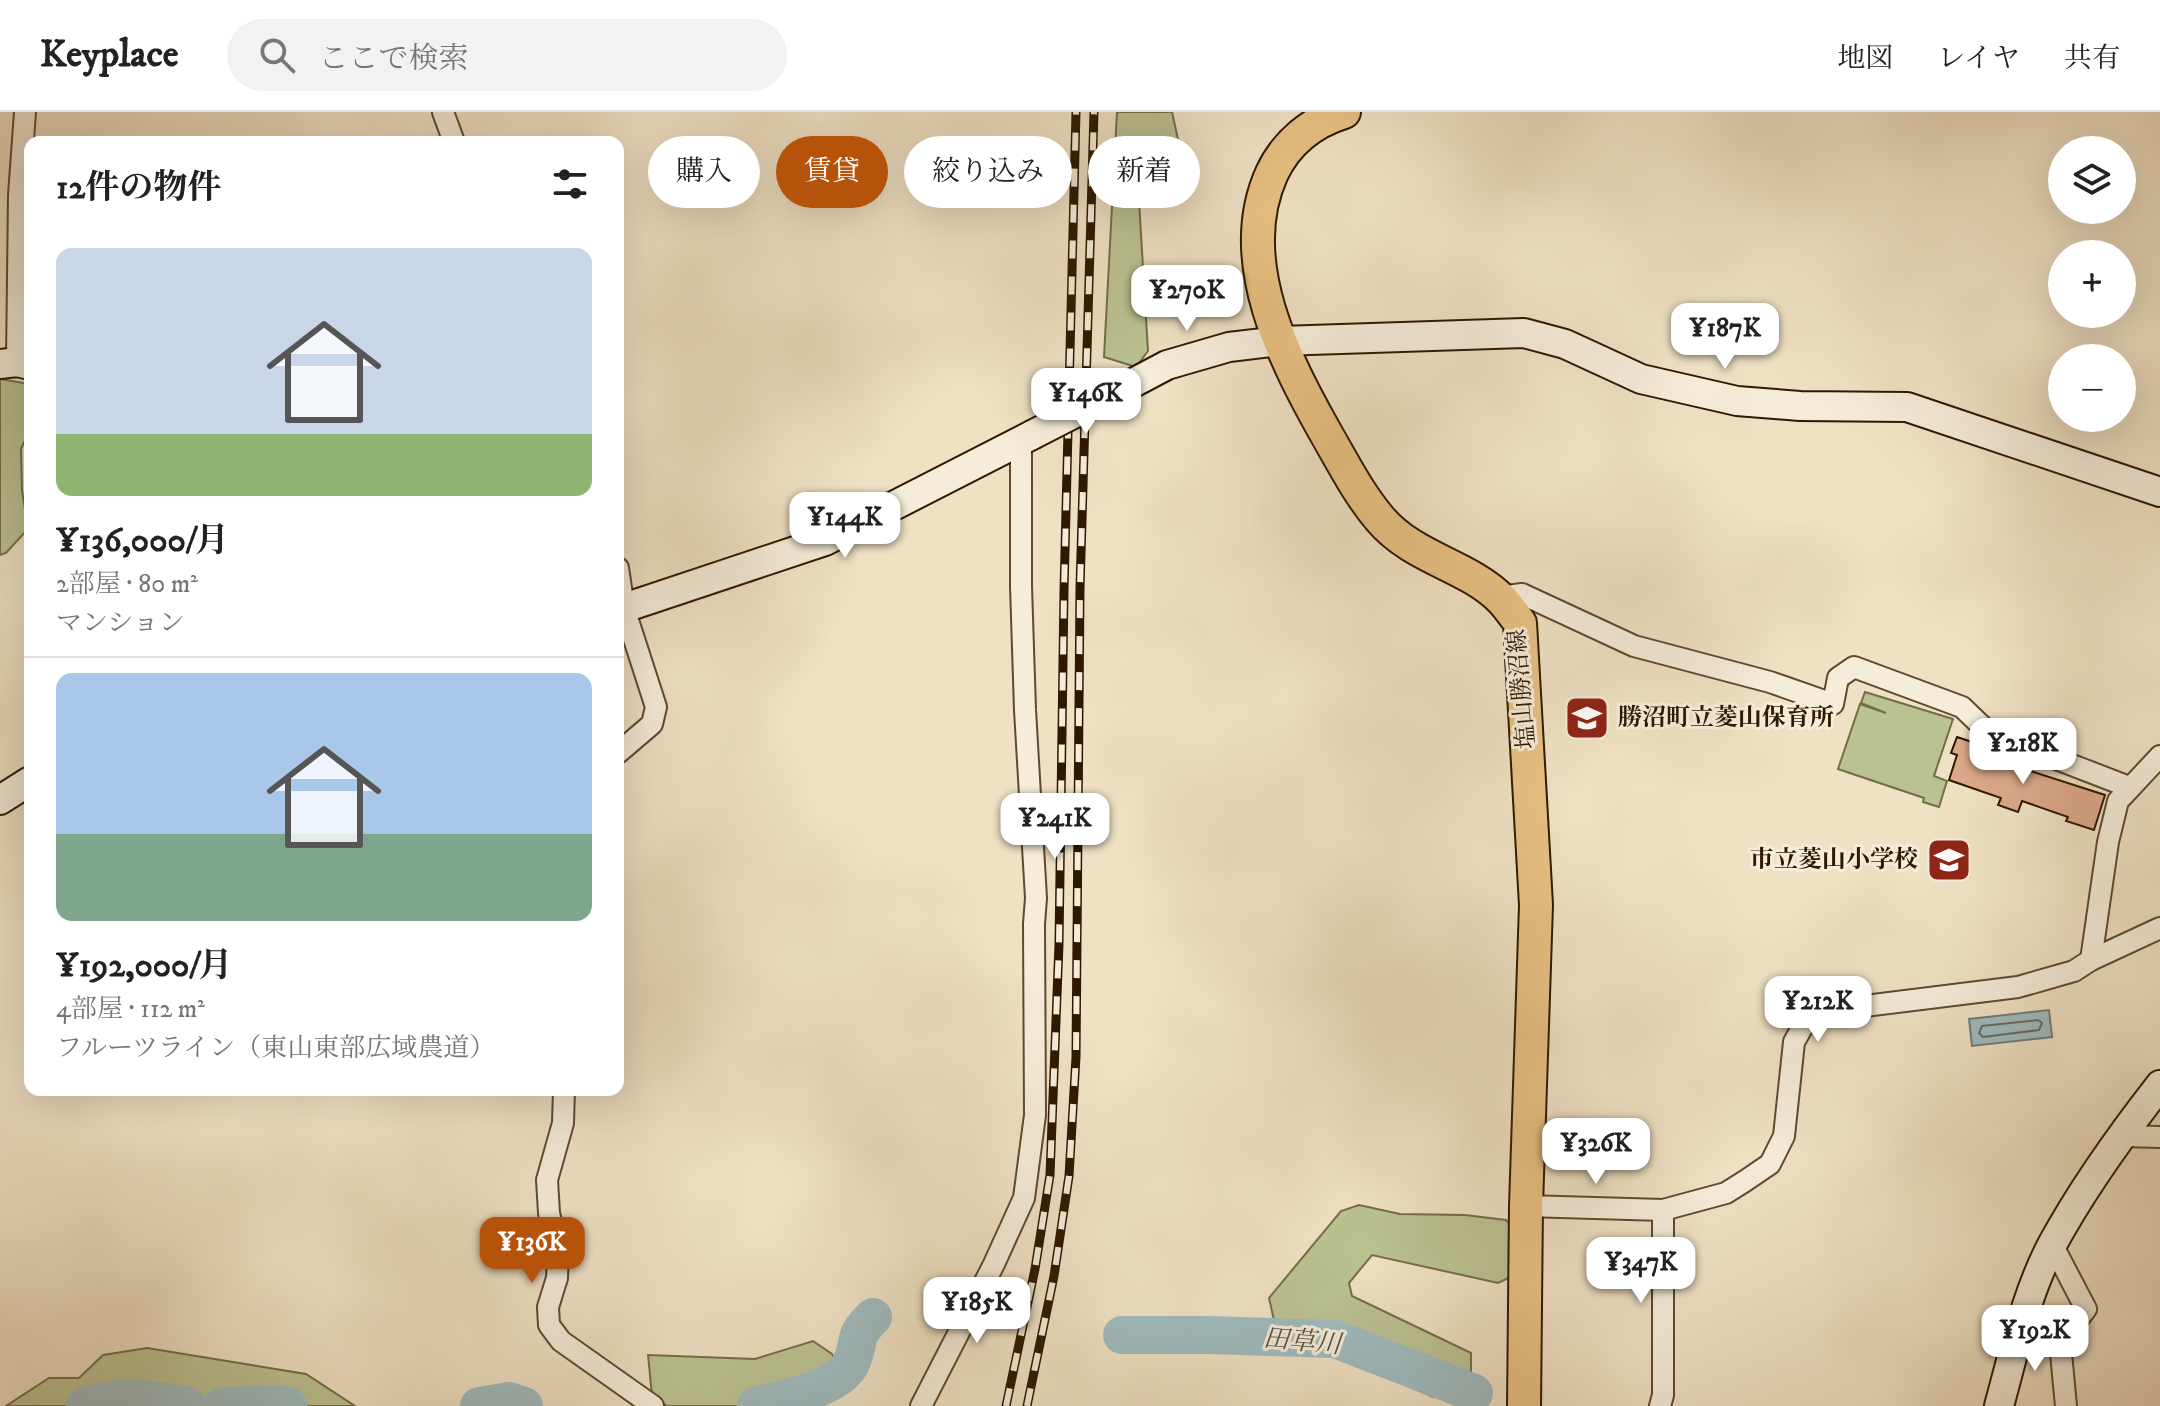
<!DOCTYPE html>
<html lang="ja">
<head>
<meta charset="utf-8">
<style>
	body { margin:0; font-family:"IM FELL DW Pica","Noto Serif JP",serif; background:#f2f2f2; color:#222; height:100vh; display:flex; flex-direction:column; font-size:30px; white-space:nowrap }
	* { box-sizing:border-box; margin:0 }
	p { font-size:26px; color:#767676 }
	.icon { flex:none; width:44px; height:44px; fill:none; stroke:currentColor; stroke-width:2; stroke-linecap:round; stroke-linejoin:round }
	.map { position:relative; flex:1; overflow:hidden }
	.details { position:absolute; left:24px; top:24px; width:600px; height:960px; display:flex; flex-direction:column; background:#fff; border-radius:16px; box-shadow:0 8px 32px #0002 }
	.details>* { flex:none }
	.banner { position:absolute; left:648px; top:24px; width:760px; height:72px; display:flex; gap:16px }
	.buttons { position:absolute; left:2048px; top:24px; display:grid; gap:16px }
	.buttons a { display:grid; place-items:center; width:88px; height:88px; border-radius:50%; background:#fff; box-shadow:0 8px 32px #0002; font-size:40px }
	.price { position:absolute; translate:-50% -68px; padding:0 18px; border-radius:16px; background:#fff; color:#222; font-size:26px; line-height:52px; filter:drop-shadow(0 2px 4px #0008) }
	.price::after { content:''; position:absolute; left:50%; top:48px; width:24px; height:18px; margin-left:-12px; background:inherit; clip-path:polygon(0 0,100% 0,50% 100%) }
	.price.current { background:#b45309; color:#fff }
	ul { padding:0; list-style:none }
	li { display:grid; align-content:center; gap:16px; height:424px; padding:0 32px }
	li+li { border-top:2px solid #e0e0e0 }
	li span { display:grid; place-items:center; height:248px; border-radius:16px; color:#555 }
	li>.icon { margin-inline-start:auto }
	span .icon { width:144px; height:144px; fill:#fffc; stroke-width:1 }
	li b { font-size:34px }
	h2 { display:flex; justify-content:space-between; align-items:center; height:96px; padding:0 32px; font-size:34px }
	.tag { padding:0 28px; border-radius:36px; background:#fff; box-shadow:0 8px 32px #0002; font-size:28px; line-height:72px }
	.tag.current { background:#b45309; color:#fff }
	header { display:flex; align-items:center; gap:48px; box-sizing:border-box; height:112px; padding:0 40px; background:#fff; border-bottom:2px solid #e0e0e0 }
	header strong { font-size:38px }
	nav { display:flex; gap:44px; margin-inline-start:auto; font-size:28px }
	.search { width:560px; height:72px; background:#f2f2f2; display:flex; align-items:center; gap:20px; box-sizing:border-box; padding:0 28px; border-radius:44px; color:#767676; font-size:30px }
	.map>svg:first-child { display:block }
	.green { fill:#bbc292; stroke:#746d49; stroke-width:2 }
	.water { fill:#9fbbbf; stroke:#727a73; stroke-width:2 }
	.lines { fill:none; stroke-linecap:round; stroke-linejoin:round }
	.shore { stroke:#666a60; stroke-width:2 }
	.river { stroke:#9fbbbf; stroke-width:38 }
	.building { fill:#dca88a; stroke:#2e1800; stroke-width:2 }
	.street-casing { stroke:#5e4a31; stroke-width:24 }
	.secondary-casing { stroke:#2e1800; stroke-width:32 }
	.primary-casing { stroke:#2e1800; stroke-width:36 }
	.street { stroke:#f5ecd9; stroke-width:20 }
	.secondary { stroke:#f5ecd9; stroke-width:28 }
	.primary { stroke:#e8c082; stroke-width:32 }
	.rail-casing { stroke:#2e1800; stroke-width:9 }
	.rail { stroke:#f5ecd9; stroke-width:6; stroke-dasharray:18; stroke-linecap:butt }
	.secondary-bridge-casing { stroke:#2e1800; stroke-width:32; stroke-linecap:butt }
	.secondary-bridge { stroke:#f5ecd9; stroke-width:28 }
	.labels { text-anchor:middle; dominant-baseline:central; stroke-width:6; stroke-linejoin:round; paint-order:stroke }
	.street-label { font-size:24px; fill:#2e1800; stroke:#f5ecd9 }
	.poi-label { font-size:24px; font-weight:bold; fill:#2e1800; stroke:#f5ecd9; text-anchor:start }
	.water-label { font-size:26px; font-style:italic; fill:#565143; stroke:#f5ecd9 }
</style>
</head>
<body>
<header>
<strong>Keyplace</strong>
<div class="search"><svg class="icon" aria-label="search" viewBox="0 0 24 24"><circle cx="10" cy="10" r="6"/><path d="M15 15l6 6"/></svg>ここで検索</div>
<nav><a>地図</a><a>レイヤ</a><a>共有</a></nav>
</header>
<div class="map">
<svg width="2160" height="1294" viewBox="0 0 2160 1294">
	<rect width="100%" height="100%" fill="#efe1c4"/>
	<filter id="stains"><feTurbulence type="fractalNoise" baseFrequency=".0025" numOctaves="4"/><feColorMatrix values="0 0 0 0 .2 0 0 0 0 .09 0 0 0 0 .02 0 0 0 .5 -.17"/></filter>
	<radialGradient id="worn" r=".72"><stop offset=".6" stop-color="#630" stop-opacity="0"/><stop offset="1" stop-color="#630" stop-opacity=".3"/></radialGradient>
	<g class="green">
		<path d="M 1117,0 L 1172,0 L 1181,41 L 1177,63 L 1139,89 L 1148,239 L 1136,255 L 1104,245 Z"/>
		<path d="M 0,267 L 30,272 L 30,318 L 21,337 L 22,378 L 28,417 L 6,441 L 0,443 Z"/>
		<path d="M 1865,580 L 1953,607 L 1934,664 L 1947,669 L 1939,695 L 1923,690 L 1924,686 L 1838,657 L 1860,592 L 1886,601 L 1861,591 Z"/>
		<path d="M 1359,1093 L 1400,1102 L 1465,1103 L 1506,1108 L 1516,1120 L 1517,1162 L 1498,1171 L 1372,1143 L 1349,1171 L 1352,1184 L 1471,1241 L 1471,1265 L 1433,1285 L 1388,1265 L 1307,1219 L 1275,1213 L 1269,1186 L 1341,1099 Z"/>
		<path d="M 813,1229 L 832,1242 L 838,1253 L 824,1289 L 816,1294 L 667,1294 L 652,1284 L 648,1243 L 755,1247 Z"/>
		<path d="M 147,1236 L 306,1262 L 355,1294 L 6,1294 L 49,1266 L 79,1266 L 103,1243 Z"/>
	</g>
	<path class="water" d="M 2049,898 L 2052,925 L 1972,934 L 1969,907 Z"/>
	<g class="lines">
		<path class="shore" d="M 2038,908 L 2042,911 L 2039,918 L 1983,925 L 1979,921 L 1982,914 Z"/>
		<g class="river">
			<path d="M 1122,1223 L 1209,1223 L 1335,1227 L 1474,1281"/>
			<path d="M 85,1294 C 125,1281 147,1287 188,1294"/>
			<path d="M 222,1294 L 278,1292 L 288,1294"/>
			<path d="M 479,1294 L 509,1289 L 524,1294"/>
			<path d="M 756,1294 C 783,1286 840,1278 852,1249 C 862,1225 851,1227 873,1205"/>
		</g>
	</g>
	<path class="building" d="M 1957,625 L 1990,636 L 1987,645 L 2105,683 L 2094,718 L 2066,709 L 2068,705 L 2022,689 L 2018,700 L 1998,693 L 2001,686 L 1949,668 L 1957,643 L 1951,641 Z"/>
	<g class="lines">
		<g class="street-casing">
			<g id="street">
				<path d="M 443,0 L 454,30"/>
				<path d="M 17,250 L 19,83 L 25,0"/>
				<path d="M 618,456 L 624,496 L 656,595 L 652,612 L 618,641"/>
				<path d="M 1500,485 L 1522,482 L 1634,534 L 1770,570 L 1833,592 L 1838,566 L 1854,555 L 1962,595 L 1989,621 L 2129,675"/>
				<path d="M 2091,848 L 2108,730 L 2118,689 L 2160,644"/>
				<path d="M 564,978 L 563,1011 L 547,1068 L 549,1101 L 558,1139 L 557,1166 L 548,1195 L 549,1213 L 561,1229 L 653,1294"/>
				<path d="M 2121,1024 L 2160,1025"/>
				<path d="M 1526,1094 L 1663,1098 L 1726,1081 L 1745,1069 L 1770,1052 L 1784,1024 L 1794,930 L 1803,914 L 1825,899 L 2018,875 L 2074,859 L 2091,848 L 2160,816"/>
				<path d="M 2052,1132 L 2086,1197 L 2060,1231 L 2066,1294"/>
				<path d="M 921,1294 L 994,1152 L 1024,1086 L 1035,1003 L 1034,812 L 1036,786 L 1025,598 L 1021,474 L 1021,329"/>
				<path d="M 1660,1294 L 1663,1283 L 1663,1098"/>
			</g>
		</g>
		<g class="secondary-casing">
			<g id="secondary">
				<path d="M 0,252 L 17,250 L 30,253"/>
				<path d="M 1116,280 L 1167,253 L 1229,235 L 1280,229 L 1524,221 L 1565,232 L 1641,267 L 1737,289 L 1800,294 L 1907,295 L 2160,380"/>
				<path d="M 618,498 L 825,429 L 1032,323"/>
				<path d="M 0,688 L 30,669"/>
				<path d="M 1999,1294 C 2014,1240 2026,1181 2053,1131 C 2084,1074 2121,1023 2160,973"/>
			</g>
		</g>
		<g class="primary-casing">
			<path id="primary" d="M 1344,0 C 1312,10 1286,31 1272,61 C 1232,148 1285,249 1328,325 C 1344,353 1359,382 1380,407 C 1414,447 1467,453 1501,487 C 1508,494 1514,503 1520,511 L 1536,793 L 1526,1094 L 1524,1294"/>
		</g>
		<use href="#street" class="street"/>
		<use href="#secondary" class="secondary"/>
		<use href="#primary" class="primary"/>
		<g class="rail-casing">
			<g id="rail">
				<path d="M 1006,1294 L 1035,1157 L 1050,1063 L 1059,832 L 1064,479 L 1076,0"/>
				<path d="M 1027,1294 L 1054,1164 L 1069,1064 L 1076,945 L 1080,476 L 1094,0"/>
			</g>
		</g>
		<use href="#rail" class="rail"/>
		<g class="secondary-bridge-casing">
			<path id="secondary-bridge" d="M 1032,323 L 1116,280"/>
		</g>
		<use href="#secondary-bridge" class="secondary-bridge"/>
	</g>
	<defs>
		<g id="school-square" transform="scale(2.3)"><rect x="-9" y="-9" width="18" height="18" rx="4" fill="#8f2418" stroke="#f5ecd9"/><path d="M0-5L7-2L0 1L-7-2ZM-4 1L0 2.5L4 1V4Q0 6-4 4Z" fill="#fff"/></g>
	</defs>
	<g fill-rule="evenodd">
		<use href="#school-square" x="1587" y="606"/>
		<use href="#school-square" x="1949" y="748"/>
	</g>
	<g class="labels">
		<g class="street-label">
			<text transform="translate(1522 577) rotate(-95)">塩山勝沼線</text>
		</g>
		<g class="poi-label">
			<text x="1618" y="606">勝沼町立菱山保育所</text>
			<text x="1918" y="748" text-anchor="end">市立菱山小学校</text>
		</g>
		<g class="water-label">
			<text transform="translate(1302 1230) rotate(5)">田草川</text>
		</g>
	</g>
	<rect width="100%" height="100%" filter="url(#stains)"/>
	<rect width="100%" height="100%" fill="url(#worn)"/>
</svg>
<div class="buttons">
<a><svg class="icon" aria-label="layers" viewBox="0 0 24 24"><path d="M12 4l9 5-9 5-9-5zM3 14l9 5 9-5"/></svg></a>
<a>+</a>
<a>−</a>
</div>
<b class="price" style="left:1187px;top:221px">¥270K</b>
<b class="price" style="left:1725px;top:259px">¥187K</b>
<b class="price" style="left:1086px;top:324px">¥146K</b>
<b class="price" style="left:845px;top:448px">¥144K</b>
<b class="price" style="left:2023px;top:674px">¥218K</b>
<b class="price" style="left:1055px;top:749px">¥241K</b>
<b class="price" style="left:1818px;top:932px">¥212K</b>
<b class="price" style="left:1596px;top:1074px">¥326K</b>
<b class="price current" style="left:532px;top:1173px">¥136K</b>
<b class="price" style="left:1641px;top:1193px">¥347K</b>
<b class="price" style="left:977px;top:1233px">¥185K</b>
<b class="price" style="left:2035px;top:1261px">¥192K</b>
<div class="banner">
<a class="tag">購入</a>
<a class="tag current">賃貸</a>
<a class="tag">絞り込み</a>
<a class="tag">新着</a>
</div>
<section class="details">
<h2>12件の物件<svg class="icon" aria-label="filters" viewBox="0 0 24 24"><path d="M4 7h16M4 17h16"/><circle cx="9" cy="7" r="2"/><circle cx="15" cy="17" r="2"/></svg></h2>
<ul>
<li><span style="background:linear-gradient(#c9d6e8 75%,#8fb573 0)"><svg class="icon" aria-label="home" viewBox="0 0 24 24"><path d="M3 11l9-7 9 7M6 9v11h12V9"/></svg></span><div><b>¥136,000/月</b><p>2部屋 · 80 m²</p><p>マンション</p></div></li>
<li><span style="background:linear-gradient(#a9c7e8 65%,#7fa58c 0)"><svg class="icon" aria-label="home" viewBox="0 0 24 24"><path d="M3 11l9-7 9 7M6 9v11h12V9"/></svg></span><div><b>¥192,000/月</b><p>4部屋 · 112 m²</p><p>フルーツライン（東山東部広域農道）</p></div></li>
</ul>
</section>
</div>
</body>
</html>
